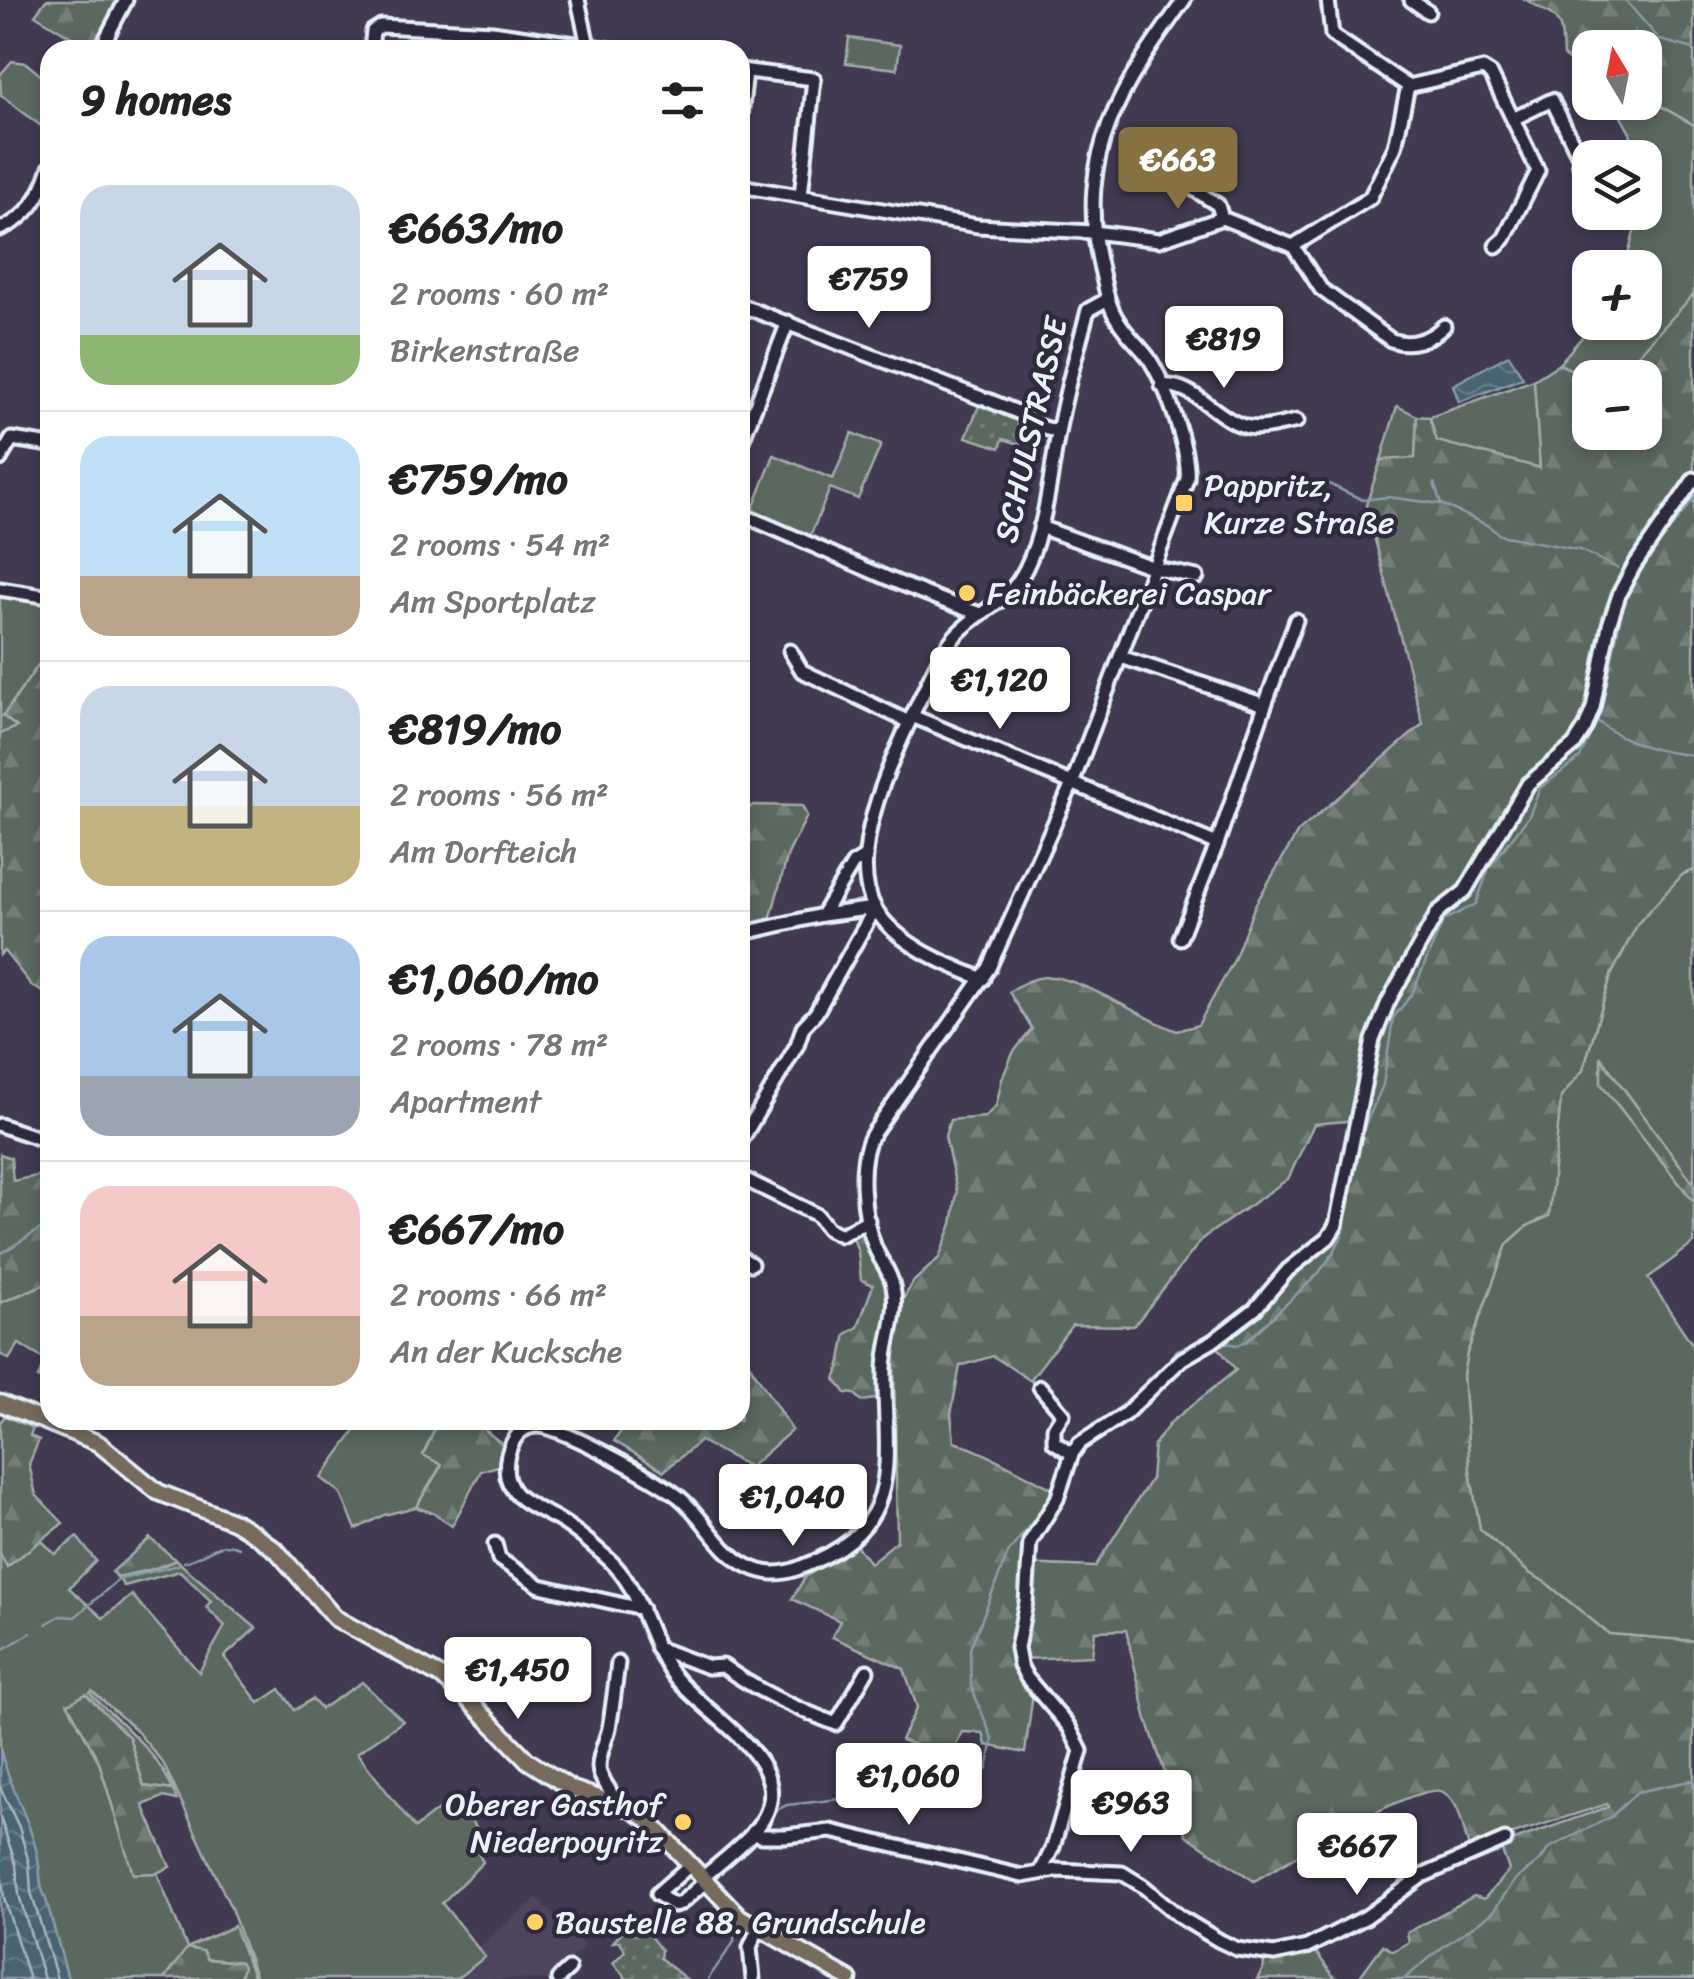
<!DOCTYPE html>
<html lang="en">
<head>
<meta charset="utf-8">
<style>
	body { margin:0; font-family:Sriracha,sans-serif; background:#f2f2f2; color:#222; height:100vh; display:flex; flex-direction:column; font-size:38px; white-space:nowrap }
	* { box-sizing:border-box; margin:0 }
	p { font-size:32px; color:#767676 }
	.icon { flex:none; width:55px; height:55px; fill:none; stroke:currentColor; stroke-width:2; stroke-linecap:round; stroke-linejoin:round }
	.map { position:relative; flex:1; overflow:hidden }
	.drawer { position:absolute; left:40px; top:40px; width:710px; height:1390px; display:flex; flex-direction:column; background:#fff; border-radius:30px; box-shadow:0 5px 15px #0003 }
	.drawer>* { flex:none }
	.needle { width:65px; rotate:350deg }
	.controls { position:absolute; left:1572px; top:30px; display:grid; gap:20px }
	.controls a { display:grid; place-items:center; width:90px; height:90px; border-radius:20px; background:#fff; box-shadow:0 5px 15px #0003; font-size:50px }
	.price { position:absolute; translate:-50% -85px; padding:0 22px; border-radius:10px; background:#fff; color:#222; font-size:32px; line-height:65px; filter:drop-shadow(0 2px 5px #0008) }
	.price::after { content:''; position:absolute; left:50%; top:60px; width:30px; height:22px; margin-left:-15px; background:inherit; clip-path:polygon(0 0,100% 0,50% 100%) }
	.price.active { background:#857141; color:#fff }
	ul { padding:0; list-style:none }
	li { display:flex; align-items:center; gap:30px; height:250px; padding:0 40px }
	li+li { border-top:2px solid #e0e0e0 }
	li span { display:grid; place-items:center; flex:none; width:280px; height:200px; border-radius:30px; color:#555 }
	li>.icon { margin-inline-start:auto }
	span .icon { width:120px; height:120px; fill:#fffc; stroke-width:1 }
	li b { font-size:42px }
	h2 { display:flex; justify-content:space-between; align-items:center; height:120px; padding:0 40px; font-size:42px }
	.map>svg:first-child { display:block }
	.built { fill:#4e455d }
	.green { fill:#5a685e; stroke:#a1acab; stroke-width:2.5 }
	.forest { fill:url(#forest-firs); stroke:#a1acab; stroke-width:2.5; fill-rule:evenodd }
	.park { fill:url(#park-dots); stroke:#a1acab; stroke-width:2.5 }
	.water { fill:url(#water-waves); stroke:#899ca8; stroke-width:2.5 }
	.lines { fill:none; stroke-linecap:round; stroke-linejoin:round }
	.shore { stroke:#a9b8c2; stroke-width:2.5 }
	.stream { stroke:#899ca8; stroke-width:2.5 }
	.minor-casing { stroke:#e8f1f8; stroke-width:19 }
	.major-casing { stroke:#e8f1f8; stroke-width:21 }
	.minor { stroke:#2f2a3d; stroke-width:11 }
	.major { stroke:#766a5c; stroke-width:14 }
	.poi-dot { fill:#ffd166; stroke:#2f2a3d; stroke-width:4 }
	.labels { text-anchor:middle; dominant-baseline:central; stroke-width:9; stroke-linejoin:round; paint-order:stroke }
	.street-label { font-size:32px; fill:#e8f1f8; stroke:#2f2a3d }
	.poi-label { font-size:32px; fill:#e8f1f8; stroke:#2f2a3d; text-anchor:start }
</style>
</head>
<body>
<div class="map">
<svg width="1694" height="1979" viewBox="0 0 1694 1979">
	<defs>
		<pattern id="forest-firs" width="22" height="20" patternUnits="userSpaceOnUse" patternTransform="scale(2.5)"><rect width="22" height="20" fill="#5a685e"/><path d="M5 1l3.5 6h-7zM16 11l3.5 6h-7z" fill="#727e76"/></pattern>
		<pattern id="park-dots" width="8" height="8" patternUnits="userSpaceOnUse" patternTransform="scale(2.5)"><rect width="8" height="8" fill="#5a685e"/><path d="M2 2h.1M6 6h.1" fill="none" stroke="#727e76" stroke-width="1.8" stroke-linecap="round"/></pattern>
		<pattern id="water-waves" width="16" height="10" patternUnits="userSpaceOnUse" patternTransform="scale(2.5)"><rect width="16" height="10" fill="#4a6372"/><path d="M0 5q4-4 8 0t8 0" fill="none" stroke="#647a87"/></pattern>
	</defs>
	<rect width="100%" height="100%" fill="#413a50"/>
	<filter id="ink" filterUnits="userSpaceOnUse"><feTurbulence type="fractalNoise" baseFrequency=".01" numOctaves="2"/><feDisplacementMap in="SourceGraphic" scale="20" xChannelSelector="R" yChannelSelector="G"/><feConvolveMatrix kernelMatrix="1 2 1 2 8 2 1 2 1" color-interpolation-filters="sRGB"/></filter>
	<g filter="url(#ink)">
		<path class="built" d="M 537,1898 L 585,1946 L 547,1979 L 456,1979 L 485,1958 L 477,1948 Z"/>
		<g class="green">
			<path d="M 849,38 L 900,45 L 897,69 L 846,63 Z"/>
			<path d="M 12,61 L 26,63 L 50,83 L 50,133 L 1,95 L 0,75 Z"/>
			<path d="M 1645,97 L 1694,125 L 1694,294 C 1672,318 1629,380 1595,378 C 1583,377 1570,369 1559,364 L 1594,323 L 1645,322 L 1645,268 L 1625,267 L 1639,213 L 1645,212 L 1645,158 L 1635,157 L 1630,133 L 1613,103 L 1645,102 Z"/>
			<path d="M 1534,380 L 1540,468 L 1436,441 L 1430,417 Z"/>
			<path d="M 1397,406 L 1417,416 L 1415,459 L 1381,460 Z"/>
			<path d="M 852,433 L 881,445 L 858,499 L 830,488 L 810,537 L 751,514 L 774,455 L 833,479 Z"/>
			<path d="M 0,594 L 50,602 L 50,648 L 3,716 L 17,727 L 0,734 Z"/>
			<path d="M 1694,870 L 1694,1184 L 1602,1059 L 1601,1084 L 1694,1202 L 1694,1243 L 1648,1278 L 1694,1347 L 1694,1641 L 1609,1634 L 1545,1582 L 1529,1573 L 1480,1529 L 1470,1471 L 1463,1375 L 1467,1353 L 1507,1244 L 1527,1226 L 1549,1216 L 1561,1097 L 1583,1070 L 1611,976 L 1638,923 L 1683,874 Z"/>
			<path d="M 50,1282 L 50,1383 L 38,1378 L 45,1360 L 19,1344 L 9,1359 L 0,1354 L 0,1303 Z"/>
			<path d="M 363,1420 L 439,1420 L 424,1455 L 442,1464 L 416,1507 L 384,1515 L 356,1529 L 340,1492 L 321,1478 Z"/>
			<path d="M 77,1537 L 96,1561 L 69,1588 L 103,1618 L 132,1595 L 199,1672 L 225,1626 L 206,1607 L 211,1601 L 180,1571 L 124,1586 L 117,1577 L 153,1569 L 176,1560 L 256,1628 L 224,1657 L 259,1703 L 280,1689 L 295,1710 L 312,1699 L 321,1709 L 362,1682 L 403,1721 L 357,1753 L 415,1828 L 452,1799 L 485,1838 L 477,1851 L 483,1862 L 442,1903 L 485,1957 L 456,1979 L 256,1979 L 231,1908 L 163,1763 L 135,1729 L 92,1691 L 90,1693 C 120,1724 156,1749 173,1790 L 144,1786 L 129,1737 L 68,1704 L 99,1762 L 133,1873 L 157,1873 L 187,1948 L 234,1926 L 254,1979 L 238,1979 L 240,1962 L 206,1959 L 164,1979 L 68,1979 L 45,1896 L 41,1890 L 39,1867 L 28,1824 L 12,1791 L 0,1749 L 0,1553 L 8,1566 L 41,1540 L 55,1554 Z"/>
		</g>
		<g class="forest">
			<path d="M 46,0 L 118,0 L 93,50 L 35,15 Z"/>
			<path d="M 1526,0 L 1694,0 L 1694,125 L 1645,97 L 1645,48 L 1590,48 L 1590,75 L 1563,56 C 1561,16 1561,20 1526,0 Z"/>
			<path d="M 1694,294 L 1694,870 L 1683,874 L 1638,923 L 1611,975 L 1583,1070 L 1561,1097 L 1549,1216 L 1527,1226 L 1507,1244 L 1467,1353 L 1463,1375 L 1470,1471 L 1480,1529 L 1529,1573 L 1545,1582 L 1609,1634 L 1694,1641 L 1694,1979 L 1358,1979 L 1383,1945 L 1393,1951 L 1409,1942 L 1407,1933 L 1474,1896 L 1484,1899 L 1509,1870 L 1500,1845 L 1608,1807 L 1607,1804 L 1469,1848 C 1463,1831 1461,1802 1443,1792 C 1419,1779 1283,1865 1254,1881 L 1186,1835 L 1147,1720 L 1126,1630 L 1095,1631 L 1092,1656 L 1023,1659 L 1027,1670 L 1040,1684 L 1033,1693 L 1025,1753 L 986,1745 L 983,1733 L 962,1732 L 944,1772 L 929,1767 L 933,1751 L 901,1740 L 917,1707 L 904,1669 L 832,1637 L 840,1621 L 792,1599 L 805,1577 L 856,1545 L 870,1563 L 897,1541 L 894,1357 L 903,1299 L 914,1281 L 939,1258 L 952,1224 L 957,1192 L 945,1136 L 950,1120 L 985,1117 L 996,1106 L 1002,1079 L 1013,1053 L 1032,1029 L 1009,992 C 1020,984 1031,978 1045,977 C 1076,974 1143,1019 1177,1031 L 1198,1025 L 1234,960 L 1255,905 L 1298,832 L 1423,724 L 1366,505 L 1381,460 L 1415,458 L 1417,416 L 1429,417 L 1437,441 L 1540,468 L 1534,380 L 1559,364 L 1590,378 L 1590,432 L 1645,432 L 1645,378 L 1604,377 L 1627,367 ZM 1357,1120 L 1328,1238 L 1213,1341 L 1236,1370 L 1171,1422 L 1154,1445 L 1151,1479 L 1095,1567 L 1024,1564 L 1025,1542 L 1057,1491 C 1022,1474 991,1454 954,1442 L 951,1414 L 960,1366 L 993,1356 L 1040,1387 L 1031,1379 L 1072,1325 L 1134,1326 L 1203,1238 L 1288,1179 L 1314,1124 Z"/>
			<path d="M 50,648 L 50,683 L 44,694 L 50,722 L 50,996 L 32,986 L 4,951 L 0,955 L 0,734 L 17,727 L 3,716 Z"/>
			<path d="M 753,805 L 802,806 L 807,816 L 788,854 L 770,920 L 740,929 L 740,815 Z"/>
			<path d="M 1601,1058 L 1694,1184 L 1694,1202 L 1601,1084 Z"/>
			<path d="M 0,1154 L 11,1158 L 13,1181 L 50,1173 L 50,1282 L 0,1303 Z"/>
			<path d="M 863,1226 C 868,1251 881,1264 887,1286 C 893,1310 879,1371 876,1399 L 862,1401 L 855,1394 L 846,1393 L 835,1379 C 842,1366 842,1349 846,1334 L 858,1327 L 873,1285 L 861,1280 L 858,1251 L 851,1233 Z"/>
			<path d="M 740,1350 L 792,1430 L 750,1467 L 700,1441 L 664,1471 L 614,1441 L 629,1420 L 740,1420 Z"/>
			<path d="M 5,1416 L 33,1428 L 30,1436 L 39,1440 L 29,1464 L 36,1495 L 63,1523 L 7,1567 L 0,1553 L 0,1422 Z"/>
			<path d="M 439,1420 L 478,1420 L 481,1427 L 506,1447 L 501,1465 L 481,1471 L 452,1526 L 433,1513 L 416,1507 L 442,1465 L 423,1455 Z"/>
			<path d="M 150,1538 L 176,1560 L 153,1569 L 117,1577 L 112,1572 Z"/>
			<path d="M 86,1694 L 129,1737 L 144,1786 L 173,1790 L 177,1800 L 163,1797 L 143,1805 L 170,1867 L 157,1873 L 133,1874 L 99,1762 L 68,1704 Z"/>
			<path d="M 187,1948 L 203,1951 L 207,1959 L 240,1962 L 243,1967 L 240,1977 L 164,1979 Z"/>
			<path d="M 1313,1948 L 1333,1976 L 1339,1979 L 1257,1979 L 1264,1967 L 1263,1959 Z"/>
		</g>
		<g class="park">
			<path d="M 981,401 L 1016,415 L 1025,427 L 1020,444 L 1003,439 L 1000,448 L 966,437 Z"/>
			<path d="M 635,1917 L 661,1950 L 660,1958 L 686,1979 L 627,1979 L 613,1963 L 625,1951 L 620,1941 L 613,1942 Z"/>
		</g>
		<g class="water">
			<path d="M 1509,355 L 1523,378 L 1459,402 L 1453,385 Z"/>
			<path d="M 0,1749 C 10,1789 34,1826 39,1865 C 41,1877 39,1887 45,1896 L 68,1979 L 0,1979 Z"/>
		</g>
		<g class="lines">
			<g class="shore">
				<path d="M 0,1787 L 19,1827 L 29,1863 L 31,1892 L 57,1979"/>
				<path d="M 0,1817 L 16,1865 L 19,1895 L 44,1979"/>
				<path d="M 0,1863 L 4,1898 L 29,1979"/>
			</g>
			<g class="stream">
				<path d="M 1625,0 L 1660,40 L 1694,49"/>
				<path d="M 1320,480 L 1363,500 L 1387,497 L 1441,504 L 1487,525 L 1500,535 L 1580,550 L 1617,568"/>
				<path d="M 1434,483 L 1441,504"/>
				<path d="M 1598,722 C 1626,743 1659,753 1694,755"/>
				<path d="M 1358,1141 L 1383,1085 L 1393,1018 L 1412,994 L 1443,921 L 1476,904 L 1489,868 L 1529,816 L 1540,788 L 1580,758 L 1602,706 L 1622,610 L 1630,589 L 1652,553 L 1694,498"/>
				<path d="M 0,1254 L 50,1223"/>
				<path d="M 1217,1342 L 1238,1345 L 1247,1341 L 1318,1274 L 1334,1252 L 1344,1231 L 1352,1173"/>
				<path d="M 1150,1382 L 1177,1350 L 1205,1341"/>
				<path d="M 1071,1445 L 1101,1423"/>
				<path d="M 183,1562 C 205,1558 218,1538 239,1548"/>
				<path d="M 46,1624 L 60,1616 L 75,1617 L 118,1580 L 178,1565"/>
				<path d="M 0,1651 L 31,1633"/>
				<path d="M 987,1769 L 993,1740 L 971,1686 L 970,1649 L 1008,1553 L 1054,1494"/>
				<path d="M 763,1832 L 774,1811 L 787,1805 L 849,1798 L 860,1798 L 875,1806"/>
				<path d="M 708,1979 L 734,1942 L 734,1936"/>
				<path d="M 1404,1979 L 1444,1946 L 1492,1913 L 1515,1880 L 1541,1860 L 1549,1848 L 1611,1817 L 1637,1792 L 1694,1780"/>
			</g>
			<g class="minor-casing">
				<g id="minor">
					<path d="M 578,0 L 589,50"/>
					<path d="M 1411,0 L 1428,12"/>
					<path d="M 100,50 L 126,0"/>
					<path d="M 371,50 L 373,31 L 381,26 L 492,32 L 617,50"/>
					<path d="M 740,70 L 814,79 L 801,195"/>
					<path d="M 1408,86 L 1483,69 L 1491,74 L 1538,171 L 1504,239 L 1496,246"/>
					<path d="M 1513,119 L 1552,100 L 1579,156 L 1580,166"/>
					<path d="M 740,125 L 746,71"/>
					<path d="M 1166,171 L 1218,205 L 1222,218"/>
					<path d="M 740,186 L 978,226 L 1093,232 L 1159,240 L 1222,218 L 1293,246 L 1370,198 L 1395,147 L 1408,86 L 1332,35 L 1328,0"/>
					<path d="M 0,229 C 28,218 41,196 50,168"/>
					<path d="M 1293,246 L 1321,289 L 1391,340 C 1410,347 1430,340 1444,326"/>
					<path d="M 740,305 L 981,398"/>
					<path d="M 1162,386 C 1194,382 1217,421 1248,427 C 1264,430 1281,424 1297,421"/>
					<path d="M 988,400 L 1022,414 L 1027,423 L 1058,432"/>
					<path d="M 740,446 L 788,322"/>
					<path d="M 0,459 L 12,439 L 50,445"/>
					<path d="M 740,514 C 820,547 898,586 980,614"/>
					<path d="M 1040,527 L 1154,568 L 1197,577"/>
					<path d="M 0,589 L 50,597"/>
					<path d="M 790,651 L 802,671 L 909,722"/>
					<path d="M 1121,657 L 1265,705 L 1217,844 L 1180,938"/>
					<path d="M 1265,705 L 1296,620"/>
					<path d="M 912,716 L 1217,844"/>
					<path d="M 822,915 L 875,908"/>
					<path d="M 740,934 L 822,915 L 853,864 L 866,856"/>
					<path d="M 983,979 C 946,964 898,945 876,910 C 843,855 895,753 919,701 C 930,679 939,654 956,635 C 982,607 1007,606 1026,568 C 1047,525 1050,474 1059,428 C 1066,388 1078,349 1088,310 L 1108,299"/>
					<path d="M 0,1125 L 50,1142"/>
					<path d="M 740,1143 L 797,1045 L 803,1027 L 816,1013 L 875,908"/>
					<path d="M 740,1177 L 817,1215 L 828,1229 L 841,1235 L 868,1220"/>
					<path d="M 740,1257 L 751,1264"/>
					<path d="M 1040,1387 L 1063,1414 L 1054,1428 L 1054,1442 L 1072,1454"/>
					<path d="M 495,1544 L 499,1559 L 540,1586 L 642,1609"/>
					<path d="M 657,1648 L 708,1667 L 723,1666 C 758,1692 796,1708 836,1724 L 867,1671"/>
					<path d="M 613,1803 C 613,1787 599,1782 599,1767 C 599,1753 606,1741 609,1728 C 613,1707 615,1685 618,1663"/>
					<path d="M 753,1832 L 761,1836 L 785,1836 L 831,1831 L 1022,1876 L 1057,1870 L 1122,1873 L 1143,1886 L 1180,1917 L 1220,1941 L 1237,1949 L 1274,1954 L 1307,1947 L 1366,1917 L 1422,1876 L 1505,1840"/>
					<path d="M 690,1865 L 657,1894 L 674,1905 L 681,1903 L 705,1882"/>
					<path d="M 1041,1871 L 1053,1847 L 1081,1751 L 1069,1727 L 1027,1678 L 1020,1665 L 1017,1648 L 1026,1602 L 1030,1542 L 1057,1499 L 1072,1454 L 1080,1443 L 1125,1414 L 1182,1359 L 1213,1341 L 1255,1309 L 1288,1270 L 1328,1238 L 1336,1225 L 1373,1040 L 1388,1002 L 1438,912 L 1465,891 L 1528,784 L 1574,745 L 1585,728 L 1593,708 L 1609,625 L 1620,592 L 1634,566 L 1694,479"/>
					<path d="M 702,1878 C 719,1864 738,1849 753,1833 C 813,1766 704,1718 672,1673 C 645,1635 642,1587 605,1556 C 590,1543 575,1529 557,1519 C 545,1512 529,1506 518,1496 C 513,1491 509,1484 507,1477 C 504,1457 513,1425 538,1426 C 560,1426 660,1481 679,1497 C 704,1517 719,1552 748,1566 C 766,1575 781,1575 799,1568 C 910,1526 883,1462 885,1368 C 886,1341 899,1313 893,1286 C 890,1270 879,1260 874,1245 C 863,1216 857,1162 872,1135 L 989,968 L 1072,784 L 1187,479 C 1190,450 1165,382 1148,357 C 1139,345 1127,335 1119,322 C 1107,305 1105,284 1100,265 C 1075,154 1122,86 1184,0"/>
					<path d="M 558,1979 L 569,1969"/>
					<path d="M 753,1979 L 750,1947 L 758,1929"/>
				</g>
			</g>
			<g class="major-casing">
				<path id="major" d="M 0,1403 L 98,1443 L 158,1492 L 235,1522 L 253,1533 L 277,1551 L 335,1618 L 442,1677 L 464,1695 L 528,1761 L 572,1789 L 631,1809 L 647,1819 L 740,1917 L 849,1979"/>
			</g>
			<use href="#minor" class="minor"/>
			<use href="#major" class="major"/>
		</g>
	</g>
	<g class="poi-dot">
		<rect x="1174" y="493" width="20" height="20" rx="5"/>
		<circle cx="967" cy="593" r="10"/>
		<circle cx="683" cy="1822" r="10"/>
		<circle cx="535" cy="1922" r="10"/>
	</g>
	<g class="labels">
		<g class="street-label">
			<text transform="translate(1031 430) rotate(-77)">SCHULSTRASSE</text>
		</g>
		<g class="poi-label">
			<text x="1204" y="485">Pappritz,<tspan x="1204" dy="37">Kurze Straße</tspan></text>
			<text x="987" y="593">Feinbäckerei Caspar</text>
			<text x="663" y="1804" text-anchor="end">Oberer Gasthof<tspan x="663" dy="37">Niederpoyritz</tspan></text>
			<text x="555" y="1922">Baustelle 88. Grundschule</text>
		</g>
	</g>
</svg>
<div class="controls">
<a><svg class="needle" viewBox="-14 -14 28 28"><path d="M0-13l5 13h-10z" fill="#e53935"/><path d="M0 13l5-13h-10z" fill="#767676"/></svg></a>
<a><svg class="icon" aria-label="layers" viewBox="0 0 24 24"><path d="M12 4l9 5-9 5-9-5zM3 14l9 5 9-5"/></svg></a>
<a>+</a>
<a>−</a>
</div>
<b class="price active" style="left:1178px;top:212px">€663</b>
<b class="price" style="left:869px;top:331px">€759</b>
<b class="price" style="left:1224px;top:391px">€819</b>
<b class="price" style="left:1000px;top:732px">€1,120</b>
<b class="price" style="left:793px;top:1549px">€1,040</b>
<b class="price" style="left:518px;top:1722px">€1,450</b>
<b class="price" style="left:909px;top:1828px">€1,060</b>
<b class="price" style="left:1131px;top:1855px">€963</b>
<b class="price" style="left:1357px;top:1898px">€667</b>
<section class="drawer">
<h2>9 homes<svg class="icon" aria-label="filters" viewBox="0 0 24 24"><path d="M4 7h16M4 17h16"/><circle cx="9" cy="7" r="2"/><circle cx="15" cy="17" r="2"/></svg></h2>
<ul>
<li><span style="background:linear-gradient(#c9d6e8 75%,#8fb573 0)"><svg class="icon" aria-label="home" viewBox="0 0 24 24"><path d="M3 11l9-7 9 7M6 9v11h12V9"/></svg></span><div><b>€663/mo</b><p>2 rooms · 60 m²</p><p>Birkenstraße</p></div></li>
<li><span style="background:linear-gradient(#bfe0f5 70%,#b9a48a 0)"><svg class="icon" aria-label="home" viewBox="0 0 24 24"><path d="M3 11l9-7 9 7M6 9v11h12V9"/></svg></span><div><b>€759/mo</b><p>2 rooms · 54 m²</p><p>Am Sportplatz</p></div></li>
<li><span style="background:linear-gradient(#c9d6e8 60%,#c2b280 0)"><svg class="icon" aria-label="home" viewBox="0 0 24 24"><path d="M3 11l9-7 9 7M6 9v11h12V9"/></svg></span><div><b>€819/mo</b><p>2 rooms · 56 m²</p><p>Am Dorfteich</p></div></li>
<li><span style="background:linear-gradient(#a9c7e8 70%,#9aa5b1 0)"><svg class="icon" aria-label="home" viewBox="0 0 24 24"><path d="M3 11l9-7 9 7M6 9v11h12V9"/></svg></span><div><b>€1,060/mo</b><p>2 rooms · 78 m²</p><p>Apartment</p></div></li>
<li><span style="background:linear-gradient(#f6c9c9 65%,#b9a48a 0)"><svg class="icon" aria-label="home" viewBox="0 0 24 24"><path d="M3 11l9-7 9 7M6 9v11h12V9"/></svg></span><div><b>€667/mo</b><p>2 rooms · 66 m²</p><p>An der Kucksche</p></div></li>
</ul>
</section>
</div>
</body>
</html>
